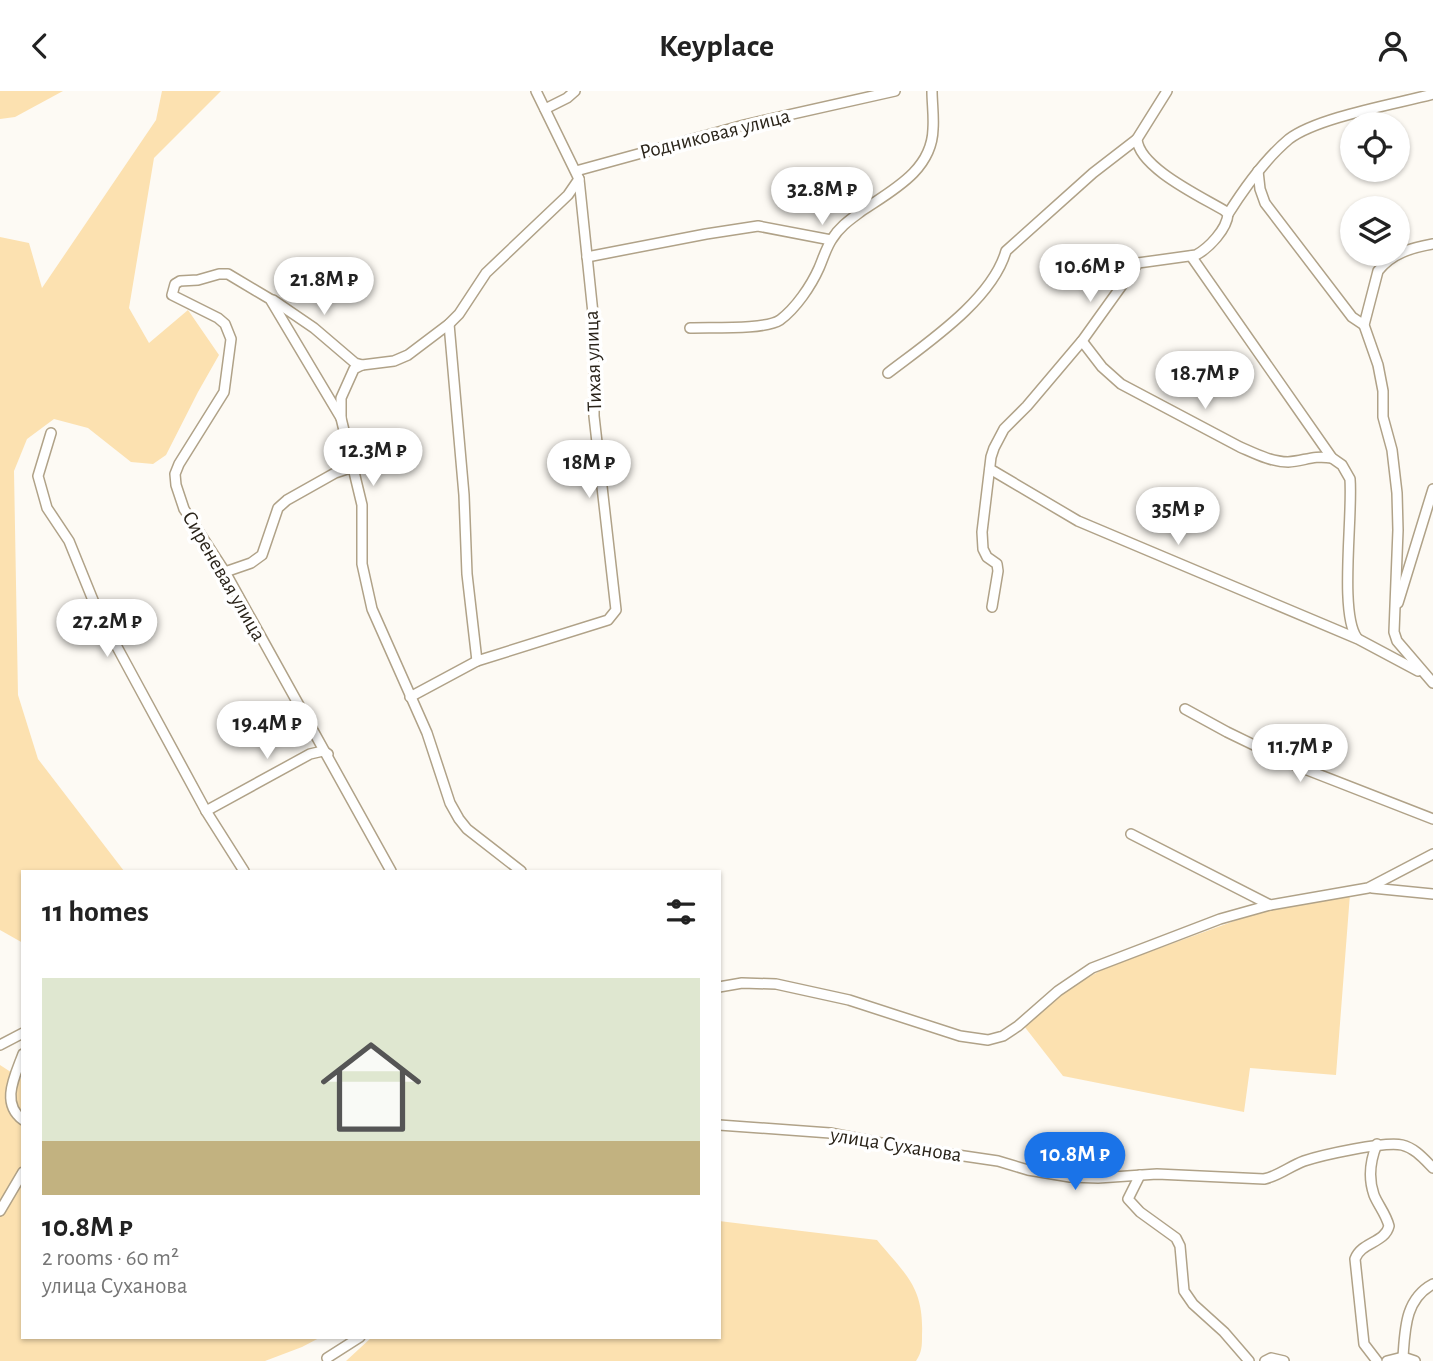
<!DOCTYPE html>
<html lang="en">
<head>
<meta charset="utf-8">
<style>
	body { margin:0; font-family:"Alegreya Sans",sans-serif; background:#f2f2f2; color:#222; height:100vh; display:flex; flex-direction:column; font-size:26px; white-space:nowrap }
	* { box-sizing:border-box; margin:0 }
	p { font-size:23px; color:#767676 }
	.icon { flex:none; width:38px; height:38px; fill:none; stroke:currentColor; stroke-width:2; stroke-linecap:round; stroke-linejoin:round }
	.map { position:relative; flex:1; overflow:hidden }
	.drawer { position:absolute; left:21px; top:779px; width:700px; height:469px; display:flex; flex-direction:column; background:#fff; border-radius:0px; box-shadow:0 2px 5px #0004 }
	.drawer>* { flex:none }
	.tools { position:absolute; left:1340px; top:21px; display:grid; gap:14px }
	.tools a { display:grid; place-items:center; width:70px; height:70px; border-radius:50%; background:#fff; box-shadow:0 2px 5px #0004; font-size:35px }
	.price { position:absolute; translate:-50% -60px; padding:0 16px; border-radius:24px; background:#fff; color:#222; font-size:23px; line-height:46px; filter:drop-shadow(0 2px 4px #0008) }
	.price::after { content:''; position:absolute; left:50%; top:42px; width:21px; height:16px; margin-left:-10px; background:inherit; clip-path:polygon(0 0,100% 0,50% 100%) }
	.price.current { background:#1a73e8; color:#fff }
	ul { padding:0; list-style:none }
	li { display:grid; align-content:center; gap:14px; height:371px; padding:0 21px }
	li span { display:grid; place-items:center; height:217px; border-radius:0px; color:#555 }
	li>.icon { margin-inline-start:auto }
	span .icon { width:126px; height:126px; fill:#fffc; stroke-width:1 }
	li b { font-size:30px }
	h2 { display:flex; justify-content:space-between; align-items:center; height:84px; padding:0 21px; font-size:30px }
	header { display:flex; justify-content:space-between; align-items:center; height:91px; padding:0 21px; background:#fff; font-size:32px; font-weight:700 }
	.map>svg:first-child { display:block }
	.green { fill:#fce1b0 }
	.lines { fill:none; stroke-linecap:round; stroke-linejoin:round }
	.minor-casing { stroke:#b0a288; stroke-width:12 }
	.minor { stroke:#fff; stroke-width:9 }
	.labels { text-anchor:middle; dominant-baseline:central; stroke-width:7; stroke-linejoin:round; paint-order:stroke }
	.street-label { font-size:21px; fill:#2a241a; stroke:#fff }
</style>
</head>
<body>
<header><svg class="icon" aria-label="back" viewBox="0 0 24 24"><path d="M15 5l-7 7 7 7"/></svg>Keyplace<svg class="icon" aria-label="person" viewBox="0 0 24 24"><circle cx="12" cy="8" r="4"/><path d="M4 21q1-7 8-7t8 7"/></svg></header>
<div class="map">
<svg width="1433" height="1270" viewBox="0 0 1433 1270">
	<rect width="100%" height="100%" fill="#fdfaf4"/>
	<g class="green">
		<path d="M 0,0 L 63,0 L 15,26 L 0,28 Z"/>
		<path d="M 162,0 L 221,0 L 154,67 L 129,217 L 149,252 L 188,219 L 219,264 L 198,301 L 166,364 L 153,373 L 131,371 L 88,337 L 54,328 L 27,348 L 14,380 L 18,604 L 38,668 L 124,780 L 23,780 L 23,852 L 0,839 L 0,146 L 29,152 L 42,197 L 156,29 Z"/>
		<path d="M 1350,803 L 1336,984 L 1250,977 L 1244,1021 L 1063,985 L 1024,935 L 1061,902 L 1105,877 L 1270,817 Z"/>
		<path d="M 0,974 L 23,989 L 23,1246 L 321,1246 L 302,1256 L 265,1270 L 0,1270 Z"/>
		<path d="M 719,1130 L 877,1149 C 906,1184 924,1196 922,1244 C 922,1255 922,1261 916,1270 L 346,1270 L 372,1246 L 719,1246 Z"/>
	</g>
	<g class="lines">
		<g class="minor-casing">
			<g id="minor">
				<path d="M 545,18 L 567,7 L 575,0"/>
				<path d="M 576,80 L 744,34 L 895,0"/>
				<path d="M 1258,80 L 1260,98 L 1265,112 L 1352,226 L 1364,234"/>
				<path d="M 1228,123 C 1245,96 1264,69 1289,48 C 1318,26 1396,13 1433,3"/>
				<path d="M 1433,153 C 1411,157 1392,162 1378,180 L 1364,234 L 1378,274 L 1383,300 L 1383,326 L 1392,359 L 1397,402 L 1398,439 L 1394,541 L 1397,550 L 1433,592"/>
				<path d="M 1191,165 L 1332,367 L 1342,374 L 1350,388 C 1353,425 1339,522 1357,547"/>
				<path d="M 587,166 L 706,143 L 758,135 L 831,149"/>
				<path d="M 273,209 L 314,237 L 355,272 L 362,274"/>
				<path d="M 449,233 L 464,404 L 467,483 L 477,570"/>
				<path d="M 690,237 C 710,236 765,239 780,229 C 796,217 811,195 819,177 C 823,168 826,157 832,148 C 840,135 851,128 863,119 C 893,99 932,79 933,38 C 934,25 932,12 932,0"/>
				<path d="M 1082,250 L 1102,276 L 1121,293 L 1240,356 C 1254,362 1271,371 1288,371 C 1305,370 1312,364 1332,367"/>
				<path d="M 888,282 C 927,252 992,209 1006,160 L 1093,82 L 1137,48"/>
				<path d="M 341,327 L 270,208 L 228,183 L 219,183 L 198,189 L 180,190 L 175,193 L 172,204 L 218,227 L 225,233 L 231,248 L 224,301 L 179,373 L 175,383 L 176,394 L 184,418 L 225,481 L 391,780"/>
				<path d="M 51,342 L 38,385 L 47,417 L 69,450 L 97,519 L 136,591 L 206,720 L 244,780"/>
				<path d="M 990,378 L 1078,430 L 1358,548 L 1418,580"/>
				<path d="M 225,481 L 251,472 L 262,464 L 278,417 L 287,409 L 335,382 L 353,376"/>
				<path d="M 1398,512 L 1433,398"/>
				<path d="M 992,516 L 998,480 L 997,473 L 987,466 L 983,458 L 982,441 L 991,366 L 994,357 L 1004,338 L 1027,315 L 1082,250 L 1138,172 L 1196,164 C 1209,157 1227,138 1228,123 L 1225,120 C 1202,106 1139,77 1137,48 L 1167,0"/>
				<path d="M 410,606 L 477,570 L 608,529 L 616,519 L 594,325 L 594,232 L 579,88 L 536,0"/>
				<path d="M 1185,618 L 1227,641 L 1297,675 L 1433,728"/>
				<path d="M 206,720 L 310,663 L 323,660 L 328,663"/>
				<path d="M 1131,743 L 1270,814"/>
				<path d="M 521,780 L 467,738 L 459,728 L 450,712 L 427,642 L 372,518 L 362,473 L 362,414 L 341,327 L 341,307 L 354,278 L 362,274 L 394,270 L 408,264 L 449,233 L 459,223 L 486,182 L 568,104 L 579,88"/>
				<path d="M 1372,797 L 1433,803"/>
				<path d="M 719,896 L 742,892 L 776,893 L 849,909 L 960,945 L 988,949 L 1003,945 L 1018,935 L 1058,900 L 1092,877 L 1220,828 L 1270,814 L 1368,797 L 1433,763"/>
				<path d="M 0,954 L 23,942"/>
				<path d="M 23,963 C 15,985 0,1012 23,1029"/>
				<path d="M 719,1034 L 830,1042 L 896,1055 L 998,1070 L 1028,1079 L 1070,1086 L 1098,1087 L 1157,1083 L 1264,1088 C 1279,1085 1290,1075 1304,1070 C 1322,1064 1385,1050 1402,1054 C 1415,1057 1424,1068 1433,1077"/>
				<path d="M 1140,1084 L 1128,1108 L 1140,1121 L 1176,1147 L 1180,1155 L 1184,1200 L 1193,1213 L 1224,1241 L 1249,1270"/>
				<path d="M 0,1120 L 23,1081"/>
				<path d="M 1403,1266 C 1405,1238 1405,1208 1433,1193"/>
				<path d="M 327,1267 L 360,1246"/>
				<path d="M 1265,1270 L 1271,1267 L 1284,1270"/>
				<path d="M 1377,1270 L 1364,1253 L 1355,1168 C 1361,1151 1385,1152 1389,1135 C 1386,1123 1378,1114 1374,1104 C 1368,1087 1370,1070 1377,1053"/>
				<path d="M 1387,1270 L 1403,1266 L 1415,1270"/>
			</g>
		</g>
		<use href="#minor" class="minor"/>
	</g>
	<g class="labels">
		<g class="street-label">
			<text transform="translate(715 43) rotate(-14)">Родниковая улица</text>
			<text transform="translate(593 270) rotate(-92)">Тихая улица</text>
			<text transform="translate(224 485) rotate(60)">Сиреневая улица</text>
			<text transform="translate(896 1054) rotate(9)">улица Суханова</text>
		</g>
	</g>
</svg>
<div class="tools">
<a><svg class="icon" aria-label="locate" viewBox="0 0 24 24"><circle cx="12" cy="12" r="6"/><path d="M12 2v4M12 18v4M2 12h4M18 12h4"/></svg></a>
<a><svg class="icon" aria-label="layers" viewBox="0 0 24 24"><path d="M12 4l9 5-9 5-9-5zM3 14l9 5 9-5"/></svg></a>
</div>
<b class="price" style="left:822px;top:136px">32.8M ₽</b>
<b class="price" style="left:1090px;top:213px">10.6M ₽</b>
<b class="price" style="left:324px;top:226px">21.8M ₽</b>
<b class="price" style="left:1205px;top:320px">18.7M ₽</b>
<b class="price" style="left:373px;top:397px">12.3M ₽</b>
<b class="price" style="left:589px;top:409px">18M ₽</b>
<b class="price" style="left:1178px;top:456px">35M ₽</b>
<b class="price" style="left:107px;top:568px">27.2M ₽</b>
<b class="price" style="left:267px;top:670px">19.4M ₽</b>
<b class="price" style="left:1300px;top:693px">11.7M ₽</b>
<b class="price current" style="left:1075px;top:1101px">10.8M ₽</b>
<section class="drawer">
<h2>11 homes<svg class="icon" aria-label="filters" viewBox="0 0 24 24"><path d="M4 7h16M4 17h16"/><circle cx="9" cy="7" r="2"/><circle cx="15" cy="17" r="2"/></svg></h2>
<ul>
<li><span style="background:linear-gradient(#dfe7d0 75%,#c2b280 0)"><svg class="icon" aria-label="home" viewBox="0 0 24 24"><path d="M3 11l9-7 9 7M6 9v11h12V9"/></svg></span><div><b>10.8M ₽</b><p>2 rooms · 60 m²</p><p>улица Суханова</p></div></li>
</ul>
</section>
</div>
</body>
</html>
